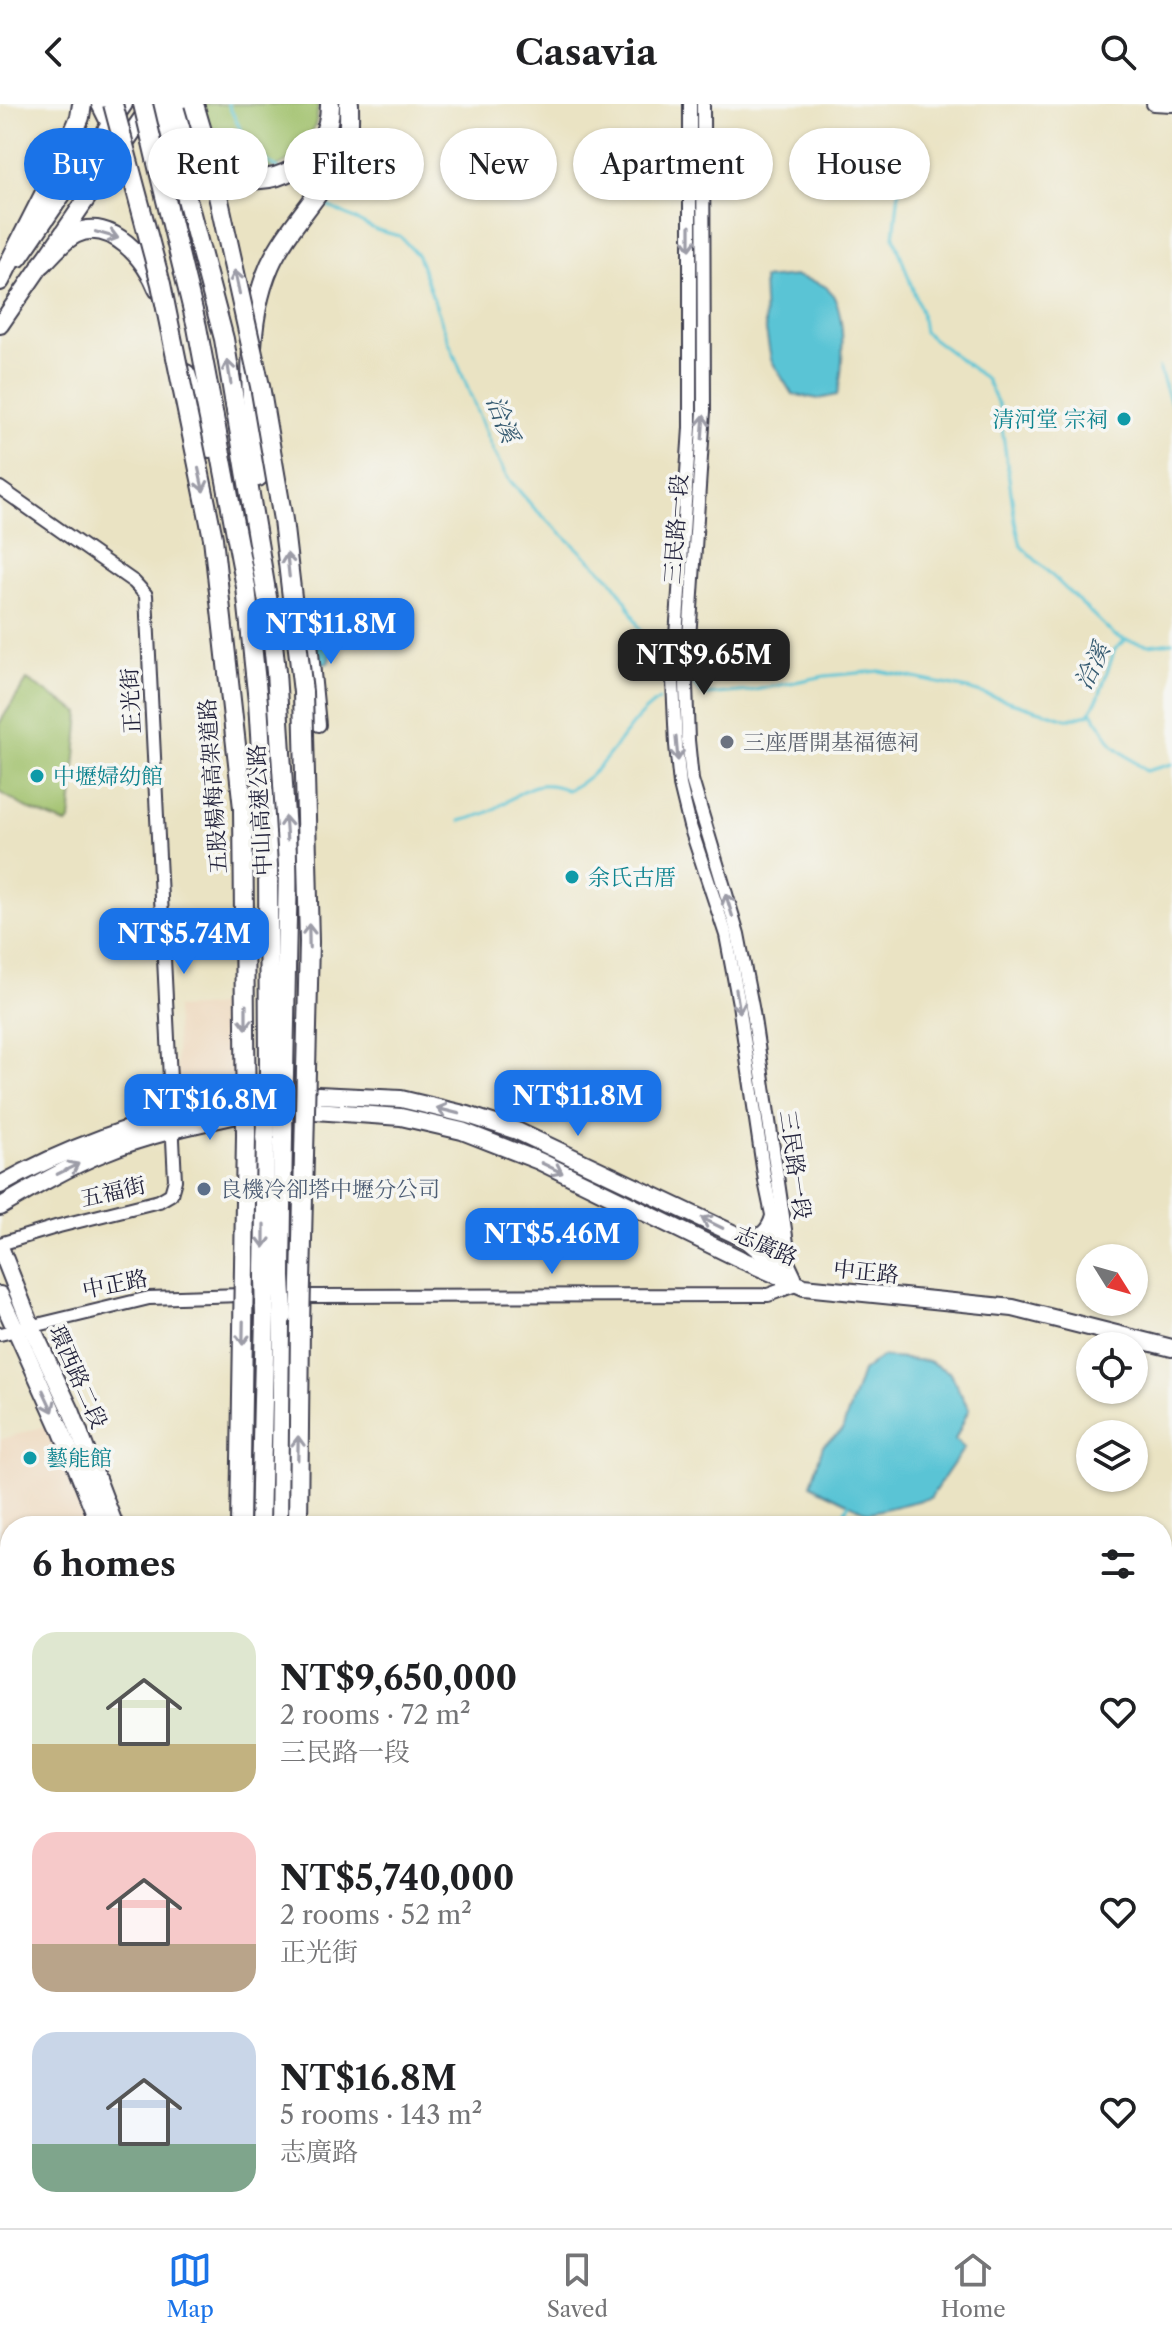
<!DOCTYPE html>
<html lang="en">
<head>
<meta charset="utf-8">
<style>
	body { margin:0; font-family:"Libre Caslon Text","Noto Serif TC",serif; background:#f2f2f2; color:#202124; height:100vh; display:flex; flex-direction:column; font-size:30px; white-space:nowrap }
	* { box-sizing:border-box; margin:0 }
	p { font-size:26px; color:#757577 }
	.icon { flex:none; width:44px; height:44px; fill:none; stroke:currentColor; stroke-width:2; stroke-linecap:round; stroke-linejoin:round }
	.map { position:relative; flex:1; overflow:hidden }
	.side { position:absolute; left:0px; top:1412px; width:1172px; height:712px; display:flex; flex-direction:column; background:#fff; border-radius:32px 32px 0 0; box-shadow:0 2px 6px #0004 }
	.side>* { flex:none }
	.guide { position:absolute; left:24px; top:24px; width:1124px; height:72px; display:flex; gap:16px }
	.needle { width:52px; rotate:127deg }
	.fabs { position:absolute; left:1076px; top:1140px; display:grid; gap:16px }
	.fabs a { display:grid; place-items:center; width:72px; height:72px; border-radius:50%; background:#fff; box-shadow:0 2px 6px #0004; font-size:40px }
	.price { position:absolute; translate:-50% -68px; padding:0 18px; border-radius:16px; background:#1a73e8; color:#fff; font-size:26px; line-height:52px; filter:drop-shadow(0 2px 4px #0008) }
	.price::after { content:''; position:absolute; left:50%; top:48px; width:24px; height:18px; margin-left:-12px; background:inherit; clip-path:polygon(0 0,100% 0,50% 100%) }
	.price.selected { background:#222; color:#fff }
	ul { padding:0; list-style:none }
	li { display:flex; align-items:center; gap:24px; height:200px; padding:0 32px }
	li span { display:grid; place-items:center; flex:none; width:224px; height:160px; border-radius:24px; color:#555 }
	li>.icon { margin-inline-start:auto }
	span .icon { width:96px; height:96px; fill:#fffc; stroke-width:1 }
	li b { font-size:34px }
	h2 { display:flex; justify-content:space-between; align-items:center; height:96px; padding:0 32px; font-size:34px }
	.chip { padding:0 28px; border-radius:36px; background:#fff; box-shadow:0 2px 6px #0004; font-size:28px; line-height:72px }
	.chip.selected { background:#1a73e8; color:#fff }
	header { display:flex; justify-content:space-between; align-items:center; height:104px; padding:0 32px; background:#fff; font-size:36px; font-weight:700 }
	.tabs { display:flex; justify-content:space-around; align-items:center; height:112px; border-top:2px solid #e0e0e0; background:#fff; font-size:22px; color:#757577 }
	.tabs a { display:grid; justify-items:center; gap:4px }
	.tabs .selected { color:#1a73e8 }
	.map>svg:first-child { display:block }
	.built { fill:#edd7bb }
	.green { fill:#9fc069; stroke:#607152; stroke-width:2 }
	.water { fill:#5ac4d5; stroke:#3e7388; stroke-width:2 }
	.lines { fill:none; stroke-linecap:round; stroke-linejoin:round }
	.stream { stroke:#5ac4d5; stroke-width:3 }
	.minor-casing { stroke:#403f4f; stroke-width:16 }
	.major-casing { stroke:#403f4f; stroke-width:20 }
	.highway-casing { stroke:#403f4f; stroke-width:22 }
	.minor { stroke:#fff; stroke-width:12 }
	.major { stroke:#fff; stroke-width:16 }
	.highway { stroke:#fff; stroke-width:18 }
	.highway-bridge-casing { stroke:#403f4f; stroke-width:22; stroke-linecap:butt }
	.highway-bridge { stroke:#fff; stroke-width:18 }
	.oneway { stroke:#9c9ca7 }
	.culture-dot { fill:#0f9aa8; stroke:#f6f6f2; stroke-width:3 }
	.worship-dot { fill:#6b7280; stroke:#f6f6f2; stroke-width:3 }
	.service-dot { fill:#5c6f8a; stroke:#f6f6f2; stroke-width:3 }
	.labels { text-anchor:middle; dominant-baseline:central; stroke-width:7; stroke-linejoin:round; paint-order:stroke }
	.culture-label { font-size:22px; fill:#0d838f; stroke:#f6f6f2; text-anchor:start }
	.street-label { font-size:22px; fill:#22223b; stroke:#f6f6f2 }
	.worship-label { font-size:22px; fill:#5b616d; stroke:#f6f6f2; text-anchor:start }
	.service-label { font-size:22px; fill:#4e5e75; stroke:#f6f6f2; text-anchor:start }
	.water-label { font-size:24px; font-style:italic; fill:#365b71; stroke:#f6f6f2 }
</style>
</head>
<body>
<header><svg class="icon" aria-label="back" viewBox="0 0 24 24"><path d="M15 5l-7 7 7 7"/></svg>Casavia<svg class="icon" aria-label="search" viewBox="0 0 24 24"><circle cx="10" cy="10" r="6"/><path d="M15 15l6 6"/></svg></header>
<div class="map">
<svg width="1172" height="2124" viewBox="0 0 1172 2124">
	<rect width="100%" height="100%" fill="#f6f6f2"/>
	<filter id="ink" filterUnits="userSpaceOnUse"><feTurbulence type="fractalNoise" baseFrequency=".0125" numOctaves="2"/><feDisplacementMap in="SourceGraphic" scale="16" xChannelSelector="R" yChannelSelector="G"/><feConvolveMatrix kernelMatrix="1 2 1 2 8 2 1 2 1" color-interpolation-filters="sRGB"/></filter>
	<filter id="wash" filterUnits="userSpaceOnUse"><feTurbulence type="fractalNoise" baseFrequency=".006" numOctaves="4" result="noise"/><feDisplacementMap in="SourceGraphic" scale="32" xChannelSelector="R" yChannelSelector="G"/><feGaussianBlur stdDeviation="1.8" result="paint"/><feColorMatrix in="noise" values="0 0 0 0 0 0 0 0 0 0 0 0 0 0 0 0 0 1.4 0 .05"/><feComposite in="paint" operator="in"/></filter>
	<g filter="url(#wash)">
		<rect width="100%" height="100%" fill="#eae3c3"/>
		<g class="built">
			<path d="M 236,901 L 235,987 L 177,995 L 176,904 Z"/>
			<path d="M 48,1321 L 87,1422 L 10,1422 L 10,1707 L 6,1698 L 0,1697 L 0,1336 Z"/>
		</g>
		<g class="green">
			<path d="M 193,0 L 318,0 C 318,37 289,70 251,66 C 241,65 229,63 221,56 C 211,48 199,13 193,0 Z"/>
			<path d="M 27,576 L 80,609 L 70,717 L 66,720 L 28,705 L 0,688 L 0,618 Z"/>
		</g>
		<g class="water">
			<path d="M 796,172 C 805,175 819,178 826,183 C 848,200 844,267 837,291 L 819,295 L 792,290 L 771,256 L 765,221 L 763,175 Z"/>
			<path d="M 321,524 L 338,532 L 328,559 L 317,561 L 313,525 Z"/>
			<path d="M 881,1253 L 928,1257 L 949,1268 L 969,1305 L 955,1336 L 964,1344 L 930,1394 L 868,1409 L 811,1381 L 823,1341 L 842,1327 L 862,1268 Z"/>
		</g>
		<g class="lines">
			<g class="stream">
				<path d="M 228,0 L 250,45 L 278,65"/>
				<path d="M 289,74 L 308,89"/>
				<path d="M 900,78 L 894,133 L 921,208 L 924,228 L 986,275 L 999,302 L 1015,417 L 1021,442 L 1114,531 L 1126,536"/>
				<path d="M 322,99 L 376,126 L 400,132 L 418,152 L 449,238 L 493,347 L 507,373 L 534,404 L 611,475 L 626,497 L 640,526 L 664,558"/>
				<path d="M 1159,264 L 1172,302"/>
				<path d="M 693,581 L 705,591 L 750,587 L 825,572 L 880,567 L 968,585 L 1067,615 L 1089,610 L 1099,592 L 1115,545 L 1126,536 L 1149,541 L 1172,538"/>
				<path d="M 1092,608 L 1114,642 L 1146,667 L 1172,660"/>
				<path d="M 460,717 C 471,714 486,711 496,704 C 522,689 534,672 567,686 C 609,669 622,619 659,596"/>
				<path d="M 837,1422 L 849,1400"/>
				<path d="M 1162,2093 L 1172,2097"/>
			</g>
		</g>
	</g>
	<g filter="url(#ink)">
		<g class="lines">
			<g class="minor-casing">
				<g id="minor">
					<path d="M 690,0 L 690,324 L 673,577 L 676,641 L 680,681 L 690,722 L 726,831 L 739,900 L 765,1077 L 777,1135 L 795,1173"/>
					<path d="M 703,0 L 704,307 L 686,581 L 688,636 L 692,676 L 738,830 L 753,908 L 788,1146"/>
					<path d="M 1153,0 L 1172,1"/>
					<path d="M 0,384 L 134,478 L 146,491 L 175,1076 L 171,1090 L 159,1097 L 59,1122 L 0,1140"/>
					<path d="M 308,507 L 319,621"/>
					<path d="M 747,1136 C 761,1131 768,1127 772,1112"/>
					<path d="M 312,1192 L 768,1191 L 798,1180"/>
					<path d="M 0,1230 L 149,1194 L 241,1191"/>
				</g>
			</g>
			<g class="major-casing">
				<g id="major">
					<path d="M 19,154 L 124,0"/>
					<path d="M 0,221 L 151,1"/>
					<path d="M 318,991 L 401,995 L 468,1011 L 517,1027 L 747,1136 L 788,1170"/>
					<path d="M 315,1007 L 401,1013 L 462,1027 L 539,1057 L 740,1155 L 804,1183 L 1013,1204 L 1172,1244"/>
					<path d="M 0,1081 C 72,1040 149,1015 229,997"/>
					<path d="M 0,1103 C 34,1083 68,1063 105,1048 C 147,1031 192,1021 237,1011"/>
					<path d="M 0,1143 L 32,1224 L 72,1309 L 115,1422"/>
					<path d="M 0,1191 L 62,1328 L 100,1422"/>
					<path d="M 0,2034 L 10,2010"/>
					<path d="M 0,2068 L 10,2045"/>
				</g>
			</g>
			<g class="highway-casing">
				<g id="highway">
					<path d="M 101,0 L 118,34"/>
					<path d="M 162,0 L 224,235 L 270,511 L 276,568 L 288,761 L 284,970"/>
					<path d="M 176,0 C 186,25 197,50 221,65 C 270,95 331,55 330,0"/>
					<path d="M 156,55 L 197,223 L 246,483 L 258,598 L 268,761 L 269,968"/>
					<path d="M 42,160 C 51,151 63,136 75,130 C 111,112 147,156 158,185"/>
					<path d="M 0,177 L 64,51 L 80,13 L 82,0"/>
					<path d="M 186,270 L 210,344"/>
					<path d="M 258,373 C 252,306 242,224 270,161 C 290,117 332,83 347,36 C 350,26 349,11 349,0"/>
					<path d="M 281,1173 L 283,1032"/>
					<path d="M 264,1174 L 265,1034"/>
					<path d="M 260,1422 L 265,1211"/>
					<path d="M 280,1422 L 283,1212"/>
					<path d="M 229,2114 L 230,2124"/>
					<path d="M 252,2114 L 252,2124"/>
					<path d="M 268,2114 L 268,2124"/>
					<path d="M 292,2124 L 292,2114"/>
				</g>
			</g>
			<use href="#minor" class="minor"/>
			<use href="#major" class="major"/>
			<use href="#highway" class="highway"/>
			<g class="highway-bridge-casing">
				<g id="highway-bridge">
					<path d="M 113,0 L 161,180 L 213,434 L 243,704 L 246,1031 L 240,1422"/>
					<path d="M 143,0 L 156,55"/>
					<path d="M 194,0 L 209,51 L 260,282 L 283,416 L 303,588 L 309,838 L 300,1221 L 298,1422"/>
					<path d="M 283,1032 L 284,970"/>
					<path d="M 265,1034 L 269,968"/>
					<path d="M 281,1173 L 283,1212"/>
					<path d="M 264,1174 L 265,1211"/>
				</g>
			</g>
			<use href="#highway-bridge" class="highway-bridge"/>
		</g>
		<defs><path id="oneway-shaft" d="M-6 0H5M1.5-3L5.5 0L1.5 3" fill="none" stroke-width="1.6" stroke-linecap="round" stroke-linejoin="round" transform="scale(2)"/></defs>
		<g class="oneway">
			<use href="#oneway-shaft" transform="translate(107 131) rotate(16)"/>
			<use href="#oneway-shaft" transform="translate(690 134) rotate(90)"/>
			<use href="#oneway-shaft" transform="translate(237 178) rotate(-102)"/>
			<use href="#oneway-shaft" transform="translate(229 268) rotate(-99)"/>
			<use href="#oneway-shaft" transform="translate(703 323) rotate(-86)"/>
			<use href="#oneway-shaft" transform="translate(201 376) rotate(78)"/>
			<use href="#oneway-shaft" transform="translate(288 461) rotate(-96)"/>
			<use href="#oneway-shaft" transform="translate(677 645) rotate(85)"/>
			<use href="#oneway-shaft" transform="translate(286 724) rotate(-94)"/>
			<use href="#oneway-shaft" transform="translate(729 801) rotate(-107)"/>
			<use href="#oneway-shaft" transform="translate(309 832) rotate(-91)"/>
			<use href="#oneway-shaft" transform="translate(738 897) rotate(80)"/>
			<use href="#oneway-shaft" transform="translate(246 913) rotate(90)"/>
			<use href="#oneway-shaft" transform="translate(448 1007) rotate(-166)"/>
			<use href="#oneway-shaft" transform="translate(552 1064) rotate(26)"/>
			<use href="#oneway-shaft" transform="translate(68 1065) rotate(-26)"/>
			<use href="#oneway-shaft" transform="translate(712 1119) rotate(-154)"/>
			<use href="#oneway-shaft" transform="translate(264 1132) rotate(90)"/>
			<use href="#oneway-shaft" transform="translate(243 1229) rotate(91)"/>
			<use href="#oneway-shaft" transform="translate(48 1297) rotate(65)"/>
			<use href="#oneway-shaft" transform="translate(298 1344) rotate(-89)"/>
		</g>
	</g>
	<g class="culture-dot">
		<circle cx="1124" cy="315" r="8"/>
		<circle cx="37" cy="672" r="8"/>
		<circle cx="572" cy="773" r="8"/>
		<circle cx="30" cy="1354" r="8"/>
	</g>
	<circle class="worship-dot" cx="727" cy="638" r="8"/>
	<circle class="service-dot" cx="204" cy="1085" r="8"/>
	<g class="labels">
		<g class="culture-label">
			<text x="1108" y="315" text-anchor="end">清河堂 宗祠</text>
			<text x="53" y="672">中壢婦幼館</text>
			<text x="588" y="773">余氏古厝</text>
			<text x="46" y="1354">藝能館</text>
		</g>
		<g class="street-label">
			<text transform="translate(676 425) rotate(-86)">三民路一段</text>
			<text transform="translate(131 597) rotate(-93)">正光街</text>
			<text transform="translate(213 682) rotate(-94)">五股楊梅高架道路</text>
			<text transform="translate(260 706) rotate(-93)">中山高速公路</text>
			<text transform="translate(795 1061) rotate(82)">三民路一段</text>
			<text transform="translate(113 1088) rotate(-13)">五福街</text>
			<text transform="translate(766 1142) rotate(24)">志廣路</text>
			<text transform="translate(866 1168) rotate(6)">中正路</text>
			<text transform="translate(115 1180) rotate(-11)">中正路</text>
			<text transform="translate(78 1273) rotate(66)">環西路二段</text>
		</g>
		<g class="worship-label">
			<text x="743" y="638">三座厝開基福德祠</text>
		</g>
		<g class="service-label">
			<text x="220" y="1085">良機冷卻塔中壢分公司</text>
		</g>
		<g class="water-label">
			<text transform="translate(503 315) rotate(68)">洽溪</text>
			<text transform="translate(1092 562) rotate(-64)">洽溪</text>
		</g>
	</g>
</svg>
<div class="fabs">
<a><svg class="needle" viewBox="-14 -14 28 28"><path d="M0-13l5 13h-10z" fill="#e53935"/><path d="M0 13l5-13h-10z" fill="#757577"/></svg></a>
<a><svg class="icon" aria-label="locate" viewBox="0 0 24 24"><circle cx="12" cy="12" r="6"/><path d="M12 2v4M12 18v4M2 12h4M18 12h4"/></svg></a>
<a><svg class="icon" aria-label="layers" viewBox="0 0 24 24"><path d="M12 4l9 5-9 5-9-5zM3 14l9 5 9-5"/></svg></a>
</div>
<b class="price" style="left:331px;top:562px">NT$11.8M</b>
<b class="price selected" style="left:704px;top:593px">NT$9.65M</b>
<b class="price" style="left:184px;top:872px">NT$5.74M</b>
<b class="price" style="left:578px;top:1034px">NT$11.8M</b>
<b class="price" style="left:210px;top:1038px">NT$16.8M</b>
<b class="price" style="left:552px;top:1172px">NT$5.46M</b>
<div class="guide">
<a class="chip selected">Buy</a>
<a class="chip">Rent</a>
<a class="chip">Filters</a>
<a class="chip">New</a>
<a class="chip">Apartment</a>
<a class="chip">House</a>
</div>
<section class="side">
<h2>6 homes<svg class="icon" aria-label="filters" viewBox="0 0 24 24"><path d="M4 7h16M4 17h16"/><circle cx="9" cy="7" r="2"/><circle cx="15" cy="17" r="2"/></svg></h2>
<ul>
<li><span style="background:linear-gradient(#dfe7d0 70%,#c2b280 0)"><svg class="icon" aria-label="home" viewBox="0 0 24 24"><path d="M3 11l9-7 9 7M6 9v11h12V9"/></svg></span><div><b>NT$9,650,000</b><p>2 rooms · 72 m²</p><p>三民路一段</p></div><svg class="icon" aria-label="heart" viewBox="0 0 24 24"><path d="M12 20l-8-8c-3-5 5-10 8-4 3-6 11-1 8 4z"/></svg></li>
<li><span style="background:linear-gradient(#f6c9c9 70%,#b9a48a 0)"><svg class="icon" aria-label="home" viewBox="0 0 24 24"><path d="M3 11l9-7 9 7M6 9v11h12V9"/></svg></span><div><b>NT$5,740,000</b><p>2 rooms · 52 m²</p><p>正光街</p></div><svg class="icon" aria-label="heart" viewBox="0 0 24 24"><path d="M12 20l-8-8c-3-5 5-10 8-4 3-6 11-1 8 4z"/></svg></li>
<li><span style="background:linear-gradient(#c9d6e8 70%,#7fa58c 0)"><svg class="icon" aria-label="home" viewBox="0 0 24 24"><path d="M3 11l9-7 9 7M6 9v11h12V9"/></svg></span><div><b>NT$16.8M</b><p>5 rooms · 143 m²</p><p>志廣路</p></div><svg class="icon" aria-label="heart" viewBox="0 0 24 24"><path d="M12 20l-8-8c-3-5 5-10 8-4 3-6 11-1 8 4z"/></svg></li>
</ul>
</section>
</div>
<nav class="tabs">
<a class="selected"><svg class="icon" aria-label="map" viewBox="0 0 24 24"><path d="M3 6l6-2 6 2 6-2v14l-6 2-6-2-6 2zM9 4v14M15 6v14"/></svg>Map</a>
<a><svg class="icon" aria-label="saved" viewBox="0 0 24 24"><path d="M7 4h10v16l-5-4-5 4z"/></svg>Saved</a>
<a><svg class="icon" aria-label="home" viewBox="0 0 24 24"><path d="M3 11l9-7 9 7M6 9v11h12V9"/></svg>Home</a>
</nav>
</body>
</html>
